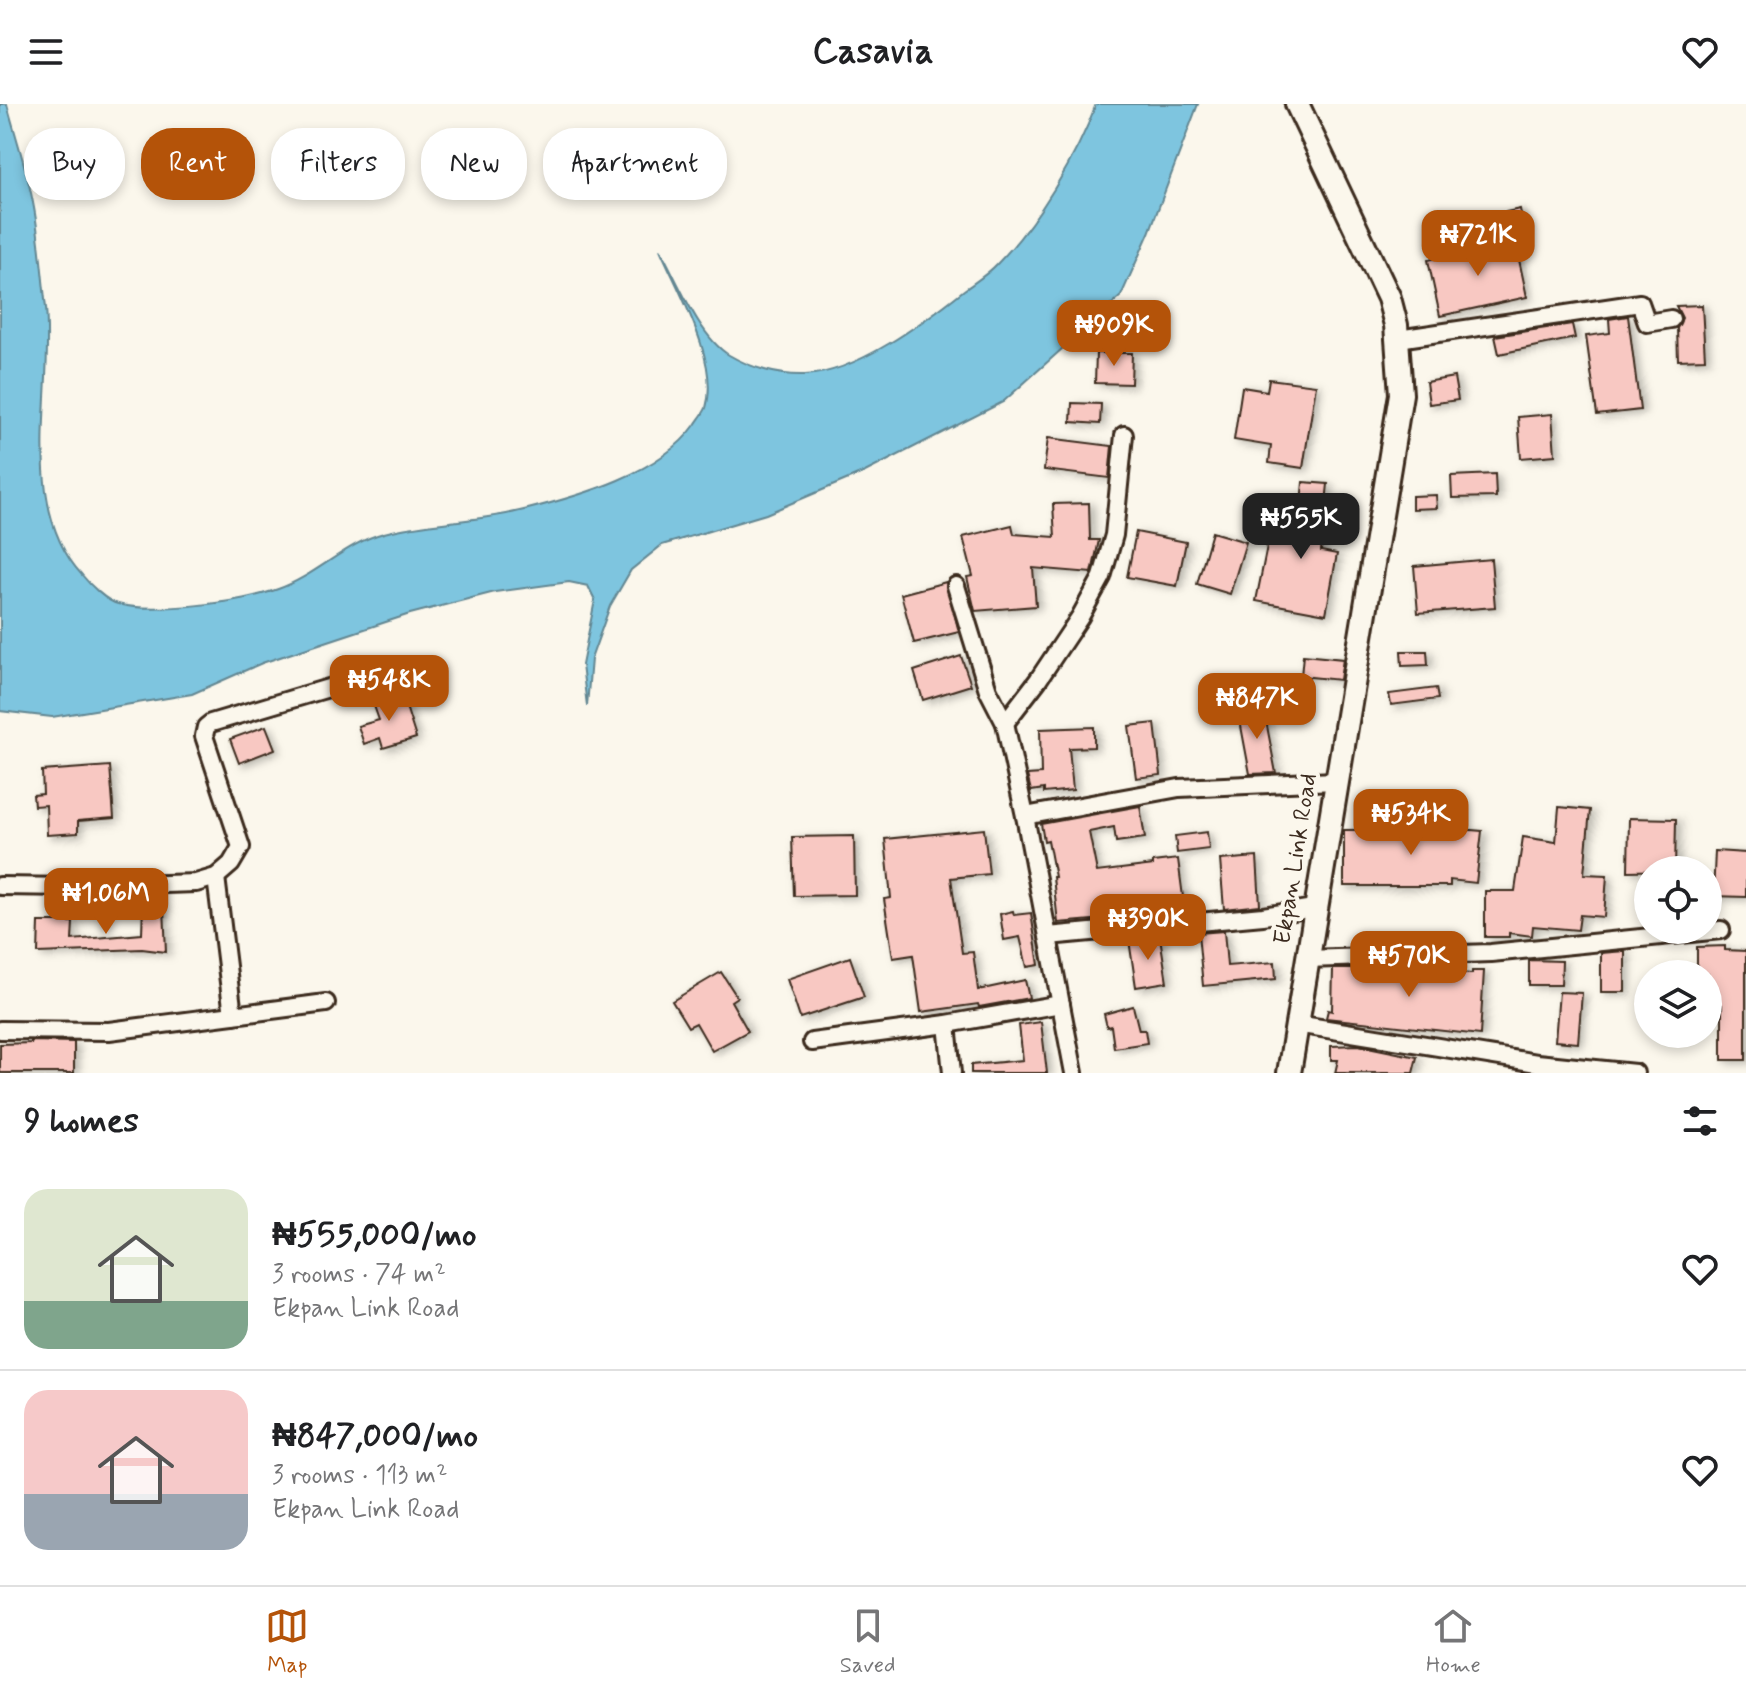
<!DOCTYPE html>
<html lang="en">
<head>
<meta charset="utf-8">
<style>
	body { margin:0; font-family:Mynerve,sans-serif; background:#f2f2f2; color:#202124; height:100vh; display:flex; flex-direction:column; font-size:30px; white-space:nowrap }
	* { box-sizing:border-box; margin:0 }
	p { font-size:26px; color:#757577 }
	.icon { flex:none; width:44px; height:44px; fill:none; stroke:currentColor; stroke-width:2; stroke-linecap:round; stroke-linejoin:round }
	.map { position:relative; height:969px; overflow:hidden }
	.panel { display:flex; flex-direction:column; background:#fff; flex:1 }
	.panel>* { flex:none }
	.guide { position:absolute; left:24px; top:24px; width:800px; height:72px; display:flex; gap:16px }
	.buttons { position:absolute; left:1634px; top:752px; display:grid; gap:16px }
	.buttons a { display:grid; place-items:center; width:88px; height:88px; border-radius:50%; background:#fff; box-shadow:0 4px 12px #0003; font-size:40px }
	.price { position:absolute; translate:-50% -68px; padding:0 18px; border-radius:16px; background:#b45309; color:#fff; font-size:26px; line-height:52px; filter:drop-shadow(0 2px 4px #0008) }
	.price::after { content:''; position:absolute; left:50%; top:48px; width:24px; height:18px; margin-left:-12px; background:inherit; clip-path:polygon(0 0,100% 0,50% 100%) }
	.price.on { background:#222; color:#fff }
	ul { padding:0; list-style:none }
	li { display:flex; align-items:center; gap:24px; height:200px; padding:0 24px }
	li+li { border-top:2px solid #e0e0e0 }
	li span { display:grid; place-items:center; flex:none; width:224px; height:160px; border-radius:24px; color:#555 }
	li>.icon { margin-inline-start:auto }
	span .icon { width:96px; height:96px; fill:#fffc; stroke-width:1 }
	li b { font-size:34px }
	h2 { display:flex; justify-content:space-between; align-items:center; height:96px; padding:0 24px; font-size:34px }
	.tag { padding:0 28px; border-radius:32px; background:#fff; box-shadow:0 4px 12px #0003; font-size:28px; line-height:72px }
	.tag.on { background:#b45309; color:#fff }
	header { display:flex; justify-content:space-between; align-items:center; height:104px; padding:0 24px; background:#fff; font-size:36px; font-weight:700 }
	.dock { display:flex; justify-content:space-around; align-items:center; height:112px; border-top:2px solid #e0e0e0; background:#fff; font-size:22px; color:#757577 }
	.dock a { display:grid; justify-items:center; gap:4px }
	.dock .on { color:#b45309 }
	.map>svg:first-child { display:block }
	.water { fill:#7ec5df; stroke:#638792; stroke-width:2 }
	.building { fill:#f8c8c2; stroke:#3b2a1e; stroke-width:2; filter:url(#shadow) }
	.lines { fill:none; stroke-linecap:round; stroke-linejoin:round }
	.street-casing { stroke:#3b2a1e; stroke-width:22 }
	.secondary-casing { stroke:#3b2a1e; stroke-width:28 }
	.street { stroke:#fbf7ec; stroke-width:16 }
	.secondary { stroke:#fbf7ec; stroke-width:22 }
	.labels { text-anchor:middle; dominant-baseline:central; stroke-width:8; stroke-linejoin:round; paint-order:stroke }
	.street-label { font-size:24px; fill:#3b2a1e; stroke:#fbf7ec }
</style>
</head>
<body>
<header><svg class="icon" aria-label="menu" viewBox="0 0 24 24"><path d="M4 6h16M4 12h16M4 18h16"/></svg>Casavia<svg class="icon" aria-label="heart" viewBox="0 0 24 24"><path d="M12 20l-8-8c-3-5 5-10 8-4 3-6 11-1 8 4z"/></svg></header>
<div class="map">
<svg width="1746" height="969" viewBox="0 0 1746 969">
	<defs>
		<filter id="shadow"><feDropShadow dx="4.5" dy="2.5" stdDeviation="4" flood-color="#0004"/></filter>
	</defs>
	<rect width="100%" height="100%" fill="#fbf7ec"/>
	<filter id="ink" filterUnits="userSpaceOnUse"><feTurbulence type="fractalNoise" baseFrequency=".0125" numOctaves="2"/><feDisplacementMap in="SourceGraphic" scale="16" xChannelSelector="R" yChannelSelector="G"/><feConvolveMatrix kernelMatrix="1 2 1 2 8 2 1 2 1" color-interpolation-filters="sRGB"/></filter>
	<g filter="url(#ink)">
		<path class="water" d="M 0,0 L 7,0 C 16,34 28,69 34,104 C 40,137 42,171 46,204 C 54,288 19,403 82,471 C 90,481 106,497 118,500 C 153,510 243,498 278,485 C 316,472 345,439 384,429 C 430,417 478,418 524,406 C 580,392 661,369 695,321 C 698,316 704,309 706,304 C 720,257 678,187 660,145 C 677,175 699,233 729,251 C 751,264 779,272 805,271 C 856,269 924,218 964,186 C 975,178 988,170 997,160 C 1037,119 1077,53 1096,0 L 1198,0 L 1149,129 L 1121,192 L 1003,298 L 865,368 L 766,410 L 662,441 L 631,466 L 610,502 L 591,555 L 587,602 L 582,561 L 595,496 L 588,482 L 569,478 L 495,488 L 410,510 L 262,559 L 192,590 L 52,613 L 0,607 Z"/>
		<g class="building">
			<path d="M 1520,105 L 1524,126 L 1510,129 L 1506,108 Z"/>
			<path d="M 1515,137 L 1527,193 L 1440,212 L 1428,156 Z"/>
			<path d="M 1702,201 L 1705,255 L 1678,256 L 1677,224 L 1682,214 L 1676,202 Z"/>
			<path d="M 1628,212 L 1640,306 L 1597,311 L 1586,232 L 1610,229 L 1609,215 Z"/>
			<path d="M 1572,220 L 1575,234 L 1499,250 L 1495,232 Z"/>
			<path d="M 1096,249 L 1132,249 L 1131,280 L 1095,279 Z"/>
			<path d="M 1454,273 L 1458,296 L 1429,300 L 1426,278 Z"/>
			<path d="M 1269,275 L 1316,281 L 1303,364 L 1269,359 L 1271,342 L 1234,336 L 1242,283 L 1267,287 Z"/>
			<path d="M 1072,299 L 1101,300 L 1100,320 L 1071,318 Z"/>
			<path d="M 1552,310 L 1555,351 L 1521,354 L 1518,313 Z"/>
			<path d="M 1048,334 L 1112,342 L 1109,374 L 1044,366 Z"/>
			<path d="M 1495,370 L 1496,393 L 1452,394 L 1451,372 Z"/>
			<path d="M 1303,378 L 1328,380 L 1321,447 L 1337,450 L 1326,510 L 1256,497 L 1268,437 L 1297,442 Z"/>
			<path d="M 1436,391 L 1437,404 L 1412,405 L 1412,392 Z"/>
			<path d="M 1089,399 L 1090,436 L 1099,436 L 1092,469 L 1033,464 L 1036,502 L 975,507 L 967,473 L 973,472 L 963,433 L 1012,421 L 1014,430 L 1055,433 L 1053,400 Z"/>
			<path d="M 1136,428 L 1186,438 L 1177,482 L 1127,473 Z"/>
			<path d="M 1212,428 L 1246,438 L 1230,490 L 1197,480 Z"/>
			<path d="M 1491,455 L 1495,503 L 1418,509 L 1414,462 Z"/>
			<path d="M 946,478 L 959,528 L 914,539 L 901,490 Z"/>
			<path d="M 1401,547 L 1427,547 L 1428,561 L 1402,562 Z"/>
			<path d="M 1303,551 L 1343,555 L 1340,576 L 1301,572 Z"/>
			<path d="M 961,552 L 971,581 L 923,596 L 914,567 Z"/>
			<path d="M 1436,584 L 1438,595 L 1391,601 L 1389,590 Z"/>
			<path d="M 402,590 L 416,634 L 383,644 L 380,634 L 364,640 L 358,622 L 379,616 L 373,599 Z"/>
			<path d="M 1263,601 L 1276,669 L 1250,670 L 1238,606 Z"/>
			<path d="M 1155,619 L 1161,671 L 1136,674 L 1129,622 Z"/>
			<path d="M 266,622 L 275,645 L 239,659 L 230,635 Z"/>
			<path d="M 1094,623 L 1094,643 L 1069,644 L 1073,686 L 1044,689 L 1044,685 L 1031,687 L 1027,671 L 1041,670 L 1040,625 Z"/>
			<path d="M 110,662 L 114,714 L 78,717 L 78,729 L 47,731 L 46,701 L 34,702 L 33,691 L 43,690 L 42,667 Z"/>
			<path d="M 1140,702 L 1145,734 L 1116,738 L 1114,723 L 1089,728 L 1097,768 L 1153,761 L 1153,758 L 1178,755 L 1185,808 L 1058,819 L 1053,773 L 1055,773 L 1048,736 L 1044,737 L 1041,720 Z"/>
			<path d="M 1559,703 L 1590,706 L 1584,770 L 1607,771 L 1604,813 L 1580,811 L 1578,826 L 1533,822 L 1532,832 L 1509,829 L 1509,833 L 1485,833 L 1485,787 L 1515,787 L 1523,733 L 1556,738 Z"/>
			<path d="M 1629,714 L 1676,715 L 1675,766 L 1628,767 Z"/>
			<path d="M 984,725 L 989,770 L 951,774 L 962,849 L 973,848 L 978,886 L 1025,876 L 1029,894 L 979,903 L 978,900 L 921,908 L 913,851 L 893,854 L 884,795 L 891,794 L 885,735 Z"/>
			<path d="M 1460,725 L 1482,727 L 1476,779 L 1450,776 L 1450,782 L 1344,782 L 1344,726 Z"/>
			<path d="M 1207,728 L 1209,745 L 1177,749 L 1175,732 Z"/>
			<path d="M 854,732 L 855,791 L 794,792 L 792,733 Z"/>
			<path d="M 1715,747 L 1746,749 L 1746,793 L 1713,792 Z"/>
			<path d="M 1257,753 L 1260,801 L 1224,805 L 1220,756 Z"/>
			<path d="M 143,800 L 157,800 L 157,804 L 164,804 L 166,848 L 142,845 L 38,849 L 39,818 L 73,818 L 72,836 L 142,830 Z"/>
			<path d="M 1013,807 L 1014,811 L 1031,809 L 1039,861 L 1027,863 L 1020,833 L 1004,836 L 1000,810 Z"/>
			<path d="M 1224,827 L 1227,862 L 1275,858 L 1276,875 L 1203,882 L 1198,829 Z"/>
			<path d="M 1160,833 L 1167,878 L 1136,883 L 1129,836 Z"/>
			<path d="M 1725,842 L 1725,846 L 1746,847 L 1746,956 L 1722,956 L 1722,901 L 1708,901 L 1708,870 L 1697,870 L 1697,843 Z"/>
			<path d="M 1625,847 L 1625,888 L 1601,888 L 1601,849 Z"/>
			<path d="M 850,853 L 864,893 L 800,914 L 787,875 Z"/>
			<path d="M 1529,856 L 1562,857 L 1561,881 L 1529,881 Z"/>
			<path d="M 1333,865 L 1408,865 L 1472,870 L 1472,867 L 1484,867 L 1480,931 L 1326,914 L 1328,906 L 1332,907 Z"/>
			<path d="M 721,868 L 737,893 L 731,897 L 748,927 L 712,947 L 696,919 L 688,923 L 672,897 Z"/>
			<path d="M 1559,888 L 1582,889 L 1578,939 L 1555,937 Z"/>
			<path d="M 1133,902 L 1139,926 L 1145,926 L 1147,939 L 1114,944 L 1111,922 L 1107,923 L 1104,910 Z"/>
			<path d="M 1041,918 L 1047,969 L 971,969 L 971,961 L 1023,956 L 1019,921 Z"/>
			<path d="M 31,937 L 74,938 L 74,969 L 0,969 L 0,940 L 31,939 Z"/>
			<path d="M 1358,941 L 1417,953 L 1413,969 L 1335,969 L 1338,956 L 1331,956 L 1331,942 Z"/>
		</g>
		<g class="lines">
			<g class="street-casing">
				<g id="street">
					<path d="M 1398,235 L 1640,199 L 1647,219 L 1671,215"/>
					<path d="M 956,482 L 988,586 L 1005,619 L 1025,712 L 1074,969"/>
					<path d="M 1005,619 L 1038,576 L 1080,513 L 1102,473 L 1114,431 L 1124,331"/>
					<path d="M 1025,712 L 1179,684 L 1335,677"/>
					<path d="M 216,773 L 233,911"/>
					<path d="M 0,782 L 73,783 L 196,779 L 216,773 L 231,760 L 241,743 L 204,632 L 206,623 L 211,619 L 379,569"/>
					<path d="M 1048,832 L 1263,812 L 1314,804"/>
					<path d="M 1306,855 L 1491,849 L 1721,826"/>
					<path d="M 947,920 L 952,969"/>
					<path d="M 1296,920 L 1537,959 L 1635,969"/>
					<path d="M 0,926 L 109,927 L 326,899"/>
					<path d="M 812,938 L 947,920 L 1061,900"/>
				</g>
			</g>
			<g class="secondary-casing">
				<path id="secondary" d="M 1289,969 L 1401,290 L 1396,221 L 1389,194 L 1297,0"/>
			</g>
			<use href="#street" class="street"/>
			<use href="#secondary" class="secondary"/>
		</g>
	</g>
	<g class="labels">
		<g class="street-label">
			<text transform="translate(1296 755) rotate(-81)">Ekpan Link Road</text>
		</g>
	</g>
</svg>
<div class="buttons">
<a><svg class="icon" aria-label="locate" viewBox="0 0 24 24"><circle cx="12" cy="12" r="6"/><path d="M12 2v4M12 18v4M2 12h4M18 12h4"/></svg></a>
<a><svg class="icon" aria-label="layers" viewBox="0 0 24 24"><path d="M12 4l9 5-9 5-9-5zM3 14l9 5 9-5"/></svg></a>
</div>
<b class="price" style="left:1478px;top:174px">₦721K</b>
<b class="price" style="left:1114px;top:264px">₦909K</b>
<b class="price on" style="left:1301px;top:457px">₦555K</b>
<b class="price" style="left:389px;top:619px">₦548K</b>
<b class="price" style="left:1257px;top:637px">₦847K</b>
<b class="price" style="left:1411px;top:753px">₦534K</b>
<b class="price" style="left:106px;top:832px">₦1.06M</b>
<b class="price" style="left:1148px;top:858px">₦390K</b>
<b class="price" style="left:1409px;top:895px">₦570K</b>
<div class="guide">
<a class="tag">Buy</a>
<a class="tag on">Rent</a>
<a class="tag">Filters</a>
<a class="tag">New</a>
<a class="tag">Apartment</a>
</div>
</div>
<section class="panel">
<h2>9 homes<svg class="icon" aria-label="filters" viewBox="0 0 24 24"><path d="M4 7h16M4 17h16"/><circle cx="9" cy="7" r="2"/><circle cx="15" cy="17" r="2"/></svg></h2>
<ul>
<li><span style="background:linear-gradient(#dfe7d0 70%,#7fa58c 0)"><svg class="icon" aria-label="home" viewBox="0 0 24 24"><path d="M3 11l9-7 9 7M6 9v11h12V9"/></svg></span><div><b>₦555,000/mo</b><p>3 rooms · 74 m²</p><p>Ekpan Link Road</p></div><svg class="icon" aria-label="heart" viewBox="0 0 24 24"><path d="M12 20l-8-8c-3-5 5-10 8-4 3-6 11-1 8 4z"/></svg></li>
<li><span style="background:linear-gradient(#f6c9c9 65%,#9aa5b1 0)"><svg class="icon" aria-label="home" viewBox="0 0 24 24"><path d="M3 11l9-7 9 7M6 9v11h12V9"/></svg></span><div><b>₦847,000/mo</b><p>3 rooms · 113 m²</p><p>Ekpan Link Road</p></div><svg class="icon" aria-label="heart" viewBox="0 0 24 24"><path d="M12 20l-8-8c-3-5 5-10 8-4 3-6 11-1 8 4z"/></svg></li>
</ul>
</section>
<nav class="dock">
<a class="on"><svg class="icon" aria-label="map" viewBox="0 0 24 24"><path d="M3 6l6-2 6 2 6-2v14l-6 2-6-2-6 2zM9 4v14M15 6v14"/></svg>Map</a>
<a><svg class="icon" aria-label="saved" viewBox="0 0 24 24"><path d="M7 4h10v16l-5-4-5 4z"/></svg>Saved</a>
<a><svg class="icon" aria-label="home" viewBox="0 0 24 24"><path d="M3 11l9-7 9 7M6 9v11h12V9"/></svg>Home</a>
</nav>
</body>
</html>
